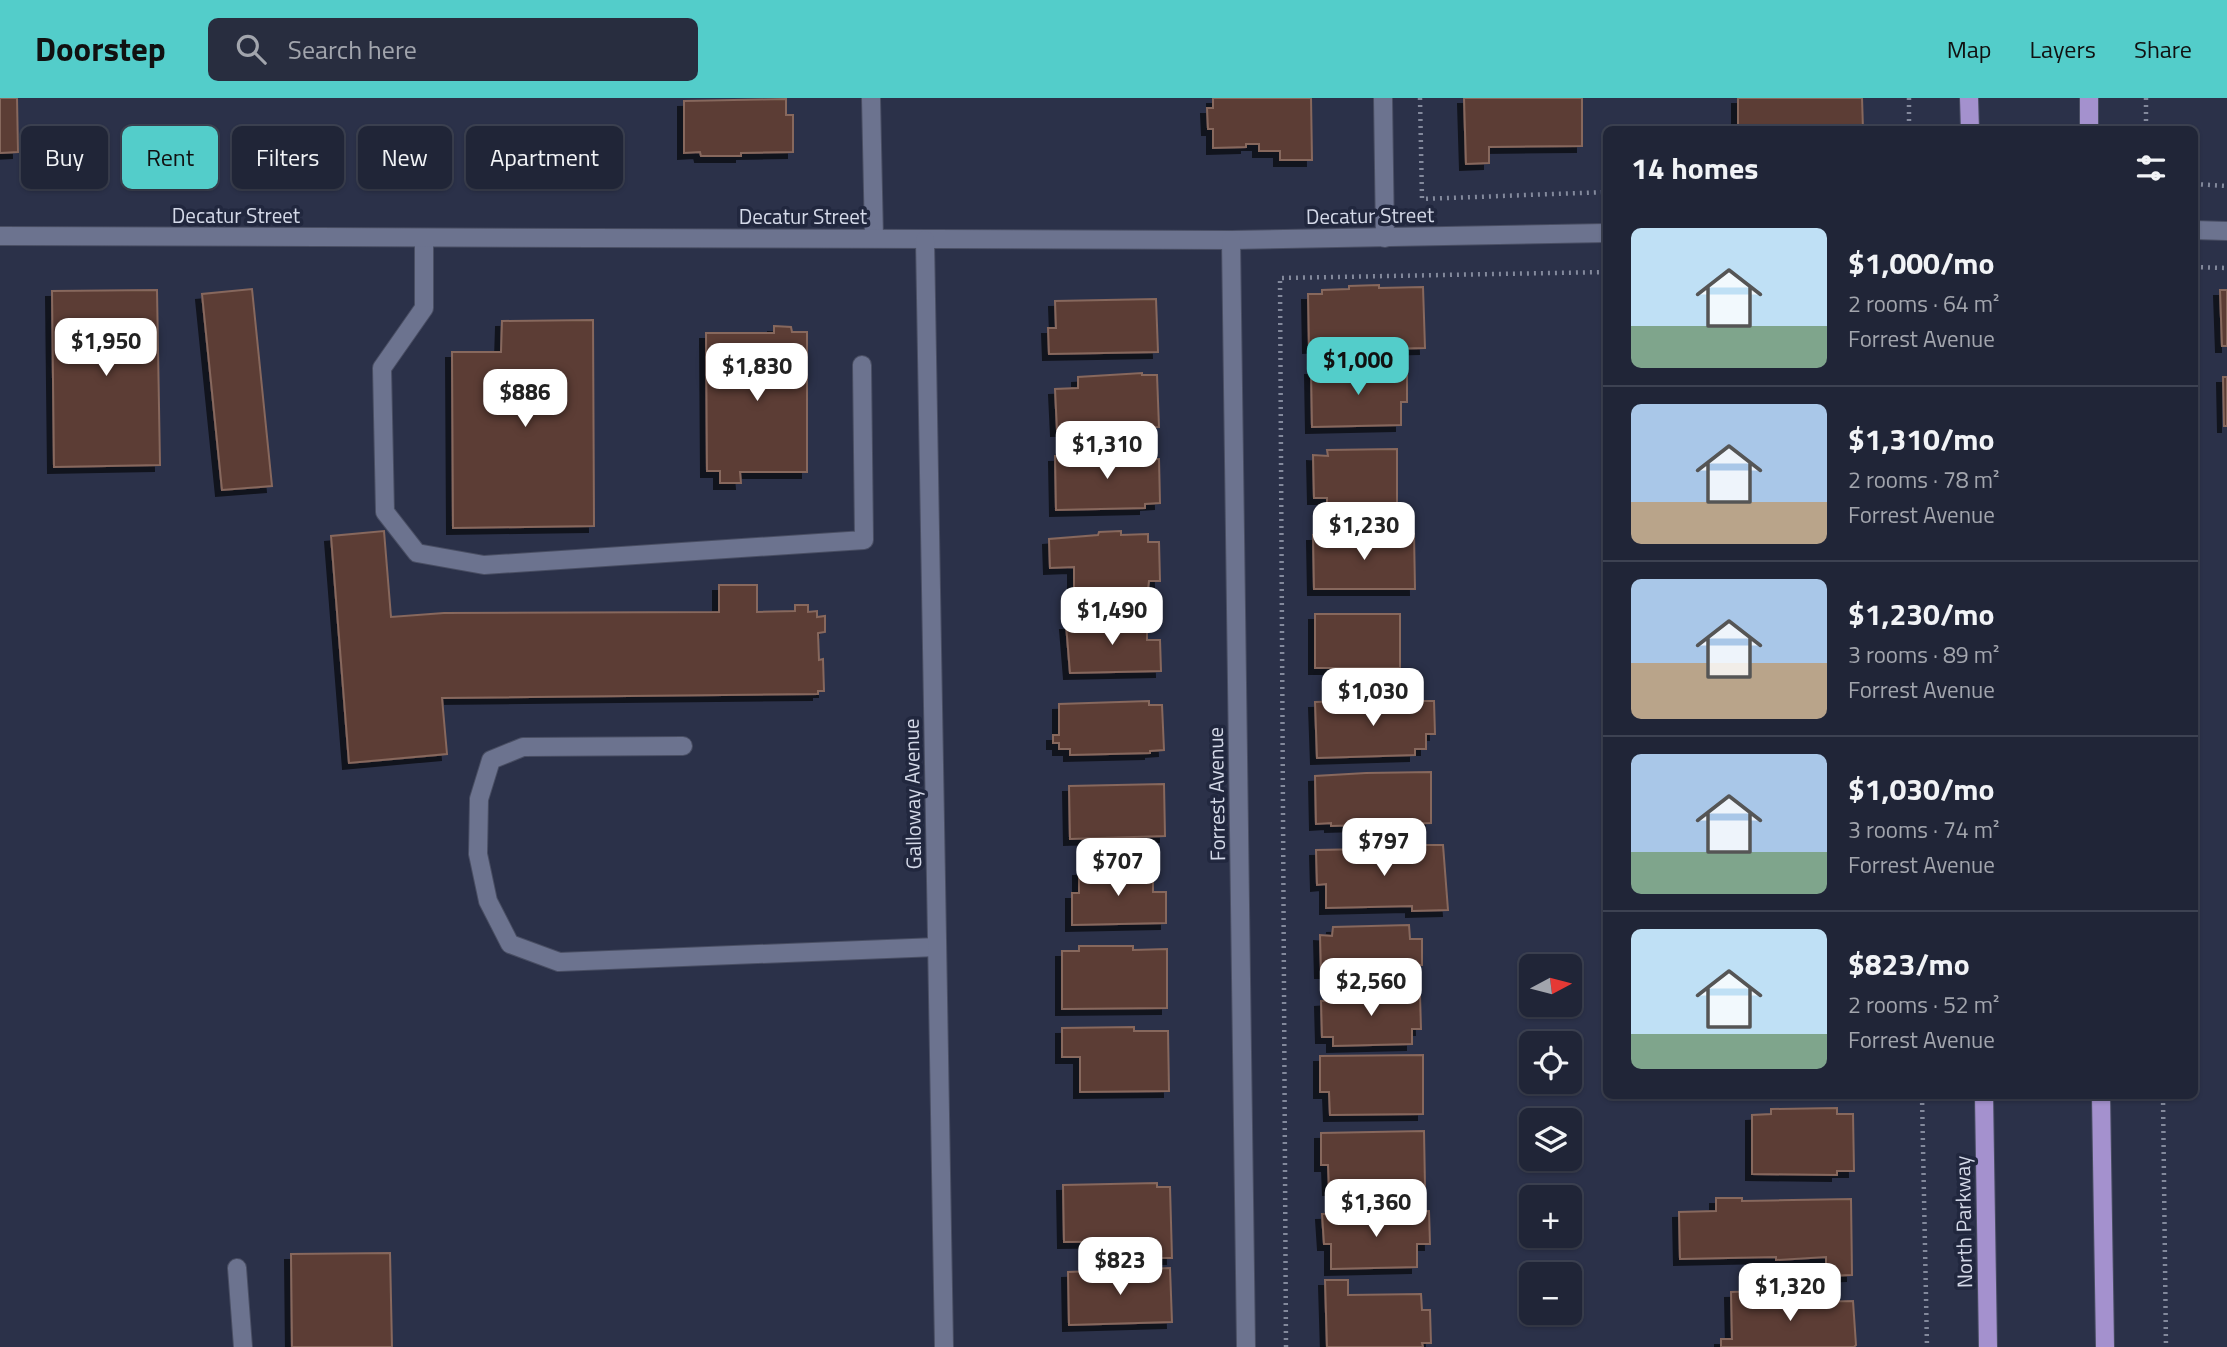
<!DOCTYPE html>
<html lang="en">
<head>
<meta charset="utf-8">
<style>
	body { margin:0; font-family:"Titillium Web",sans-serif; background:#282d3f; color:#f1f3f6; height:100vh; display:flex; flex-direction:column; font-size:26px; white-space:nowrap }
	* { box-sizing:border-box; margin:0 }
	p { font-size:23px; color:#a2a5ad }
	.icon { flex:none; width:38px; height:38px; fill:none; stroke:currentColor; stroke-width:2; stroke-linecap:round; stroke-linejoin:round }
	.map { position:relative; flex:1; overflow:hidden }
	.sheet { position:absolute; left:1603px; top:28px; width:595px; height:973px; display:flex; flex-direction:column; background:#202537; border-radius:10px; box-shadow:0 2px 5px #0004,0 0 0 2px #3d4252 }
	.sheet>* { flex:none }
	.hud { position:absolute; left:21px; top:28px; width:665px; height:63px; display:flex; gap:14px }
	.needle { width:46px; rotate:83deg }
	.tools { position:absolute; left:1519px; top:856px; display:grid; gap:14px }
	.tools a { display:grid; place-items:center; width:63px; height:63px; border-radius:10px; background:#202537; box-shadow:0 2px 5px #0004,0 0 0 2px #3d4252; font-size:35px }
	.price { position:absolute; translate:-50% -60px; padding:0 16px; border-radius:14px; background:#fff; color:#222; font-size:23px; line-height:46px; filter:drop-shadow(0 2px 4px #0008) }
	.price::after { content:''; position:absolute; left:50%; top:42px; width:21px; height:16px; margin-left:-10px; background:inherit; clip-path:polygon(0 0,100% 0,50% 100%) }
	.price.current { background:#53cdca; color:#111 }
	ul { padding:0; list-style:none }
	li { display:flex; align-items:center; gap:21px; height:175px; padding:0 28px }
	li+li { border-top:2px solid #3d4252 }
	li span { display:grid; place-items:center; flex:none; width:196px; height:140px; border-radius:10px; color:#555 }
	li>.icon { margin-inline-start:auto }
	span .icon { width:84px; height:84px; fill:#fffc; stroke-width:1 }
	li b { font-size:30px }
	h2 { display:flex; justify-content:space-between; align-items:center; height:84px; padding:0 28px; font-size:30px }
	.pill { padding:0 24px; border-radius:10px; background:#202537; box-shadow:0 2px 5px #0004,0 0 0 2px #3d4252; font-size:24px; line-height:63px }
	.pill.current { background:#53cdca; color:#111 }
	header { display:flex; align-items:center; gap:42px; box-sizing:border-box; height:98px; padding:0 35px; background:#53cdca; color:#111 }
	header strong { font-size:33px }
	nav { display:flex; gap:38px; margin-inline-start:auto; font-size:24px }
	.search { width:490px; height:63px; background:#282d3f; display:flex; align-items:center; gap:18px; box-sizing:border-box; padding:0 24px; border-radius:10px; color:#a2a5ad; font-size:26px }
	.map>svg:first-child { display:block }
	.building { fill:#5b3e35; stroke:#87675d; stroke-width:2; filter:url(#shadow) }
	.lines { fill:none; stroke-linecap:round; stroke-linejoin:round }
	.service-casing { stroke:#494e63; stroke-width:20 }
	.minor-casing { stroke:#494e63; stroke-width:20 }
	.primary-casing { stroke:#494e63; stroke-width:20 }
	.path { stroke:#83899c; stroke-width:4.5; stroke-dasharray:2 5; stroke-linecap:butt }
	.service { stroke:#6c738f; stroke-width:18 }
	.minor { stroke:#6c738f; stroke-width:18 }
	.primary { stroke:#a491ce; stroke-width:18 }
	.labels { text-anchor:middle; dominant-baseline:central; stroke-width:7; stroke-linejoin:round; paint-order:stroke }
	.street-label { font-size:21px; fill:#d4d9e8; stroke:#21273e }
</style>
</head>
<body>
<header>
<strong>Doorstep</strong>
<div class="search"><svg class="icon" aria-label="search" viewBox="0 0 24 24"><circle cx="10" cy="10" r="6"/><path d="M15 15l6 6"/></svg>Search here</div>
<nav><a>Map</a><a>Layers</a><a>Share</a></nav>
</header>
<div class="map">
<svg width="2227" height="1249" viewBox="0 0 2227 1249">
	<defs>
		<filter id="shadow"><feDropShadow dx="-6" dy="6" stdDeviation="0" flood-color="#0009"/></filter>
	</defs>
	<rect width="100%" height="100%" fill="#2b3149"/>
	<g class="building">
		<path d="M 0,0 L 17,0 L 18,54 L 0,55 Z"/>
		<path d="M 1213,0 L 1311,0 L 1312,62 L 1280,62 L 1280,53 L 1259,53 L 1259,46 L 1246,46 L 1246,49 L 1213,50 L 1213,31 L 1208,31 L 1207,10 L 1213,10 Z"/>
		<path d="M 1464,0 L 1582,0 L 1582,48 L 1489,49 L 1489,65 L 1466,66 Z"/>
		<path d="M 1738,0 L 1862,0 L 1863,32 L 1738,32 Z"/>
		<path d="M 786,1 L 786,17 L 793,17 L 793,54 L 741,55 L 741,58 L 701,58 L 700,54 L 684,55 L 684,3 Z"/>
		<path d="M 1379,187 L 1379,190 L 1423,189 L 1425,250 L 1385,251 L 1385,256 L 1350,256 L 1350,250 L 1325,252 L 1325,248 L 1309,249 L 1308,196 L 1322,196 L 1322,192 L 1349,191 L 1349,188 Z"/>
		<path d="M 252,191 L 272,388 L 222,392 L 202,196 Z"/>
		<path d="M 157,192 L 160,367 L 54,369 L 52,193 Z"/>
		<path d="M 2220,192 L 2227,192 L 2227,248 L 2222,248 Z"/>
		<path d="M 1156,201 L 1158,254 L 1049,256 L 1048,230 L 1056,230 L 1055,203 Z"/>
		<path d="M 593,222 L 594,428 L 453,430 L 452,254 L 501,254 L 502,223 Z"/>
		<path d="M 774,228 L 791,229 L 792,234 L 807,234 L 807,374 L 740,374 L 741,385 L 720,385 L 720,373 L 707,373 L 706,235 L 774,235 Z"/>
		<path d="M 1399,270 L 1399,272 L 1407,272 L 1407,304 L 1401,304 L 1401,327 L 1312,329 L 1311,271 Z"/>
		<path d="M 1142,275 L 1142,277 L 1157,277 L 1159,329 L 1120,330 L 1120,333 L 1095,334 L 1095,331 L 1057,332 L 1055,291 L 1078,290 L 1078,279 Z"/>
		<path d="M 2223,279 L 2227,279 L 2227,328 L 2224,328 Z"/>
		<path d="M 1397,351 L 1397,405 L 1348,408 L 1347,405 L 1327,405 L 1327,400 L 1314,400 L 1313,357 L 1328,358 L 1327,352 Z"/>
		<path d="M 1095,353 L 1145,355 L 1145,361 L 1159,361 L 1160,405 L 1145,406 L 1145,410 L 1056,412 L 1055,358 L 1095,357 Z"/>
		<path d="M 384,433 L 391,519 L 444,515 L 719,514 L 719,487 L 757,487 L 757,514 L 795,513 L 795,507 L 808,507 L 808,514 L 817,513 L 817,519 L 825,518 L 825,534 L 818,535 L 819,562 L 823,561 L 824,593 L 818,593 L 818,596 L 442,600 L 447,656 L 349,665 L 331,438 Z"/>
		<path d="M 1121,433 L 1121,437 L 1148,436 L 1148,444 L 1159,444 L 1160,483 L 1149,483 L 1148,491 L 1074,492 L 1074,469 L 1050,470 L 1049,441 L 1098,437 L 1099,434 Z"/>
		<path d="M 1414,436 L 1415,491 L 1314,491 L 1313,437 Z"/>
		<rect x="1315" y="516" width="85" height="54"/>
		<path d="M 1147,522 L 1147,542 L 1160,542 L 1161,573 L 1070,575 L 1066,526 L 1079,526 L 1079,524 Z"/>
		<path d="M 1354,600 L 1384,600 L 1384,603 L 1434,603 L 1435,636 L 1426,636 L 1426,651 L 1415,651 L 1415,657 L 1317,660 L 1315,604 L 1354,603 Z"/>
		<path d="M 1149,603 L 1149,607 L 1162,607 L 1164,652 L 1150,653 L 1150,655 L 1070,657 L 1070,651 L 1059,651 L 1059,645 L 1053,645 L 1053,637 L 1059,637 L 1059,606 Z"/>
		<path d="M 1431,674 L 1431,725 L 1331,728 L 1331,725 L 1316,726 L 1315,678 L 1366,675 Z"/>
		<path d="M 1164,686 L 1165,738 L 1070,741 L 1069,688 Z"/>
		<path d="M 1420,747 L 1443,747 L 1448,812 L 1412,813 L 1412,808 L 1326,810 L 1326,786 L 1317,787 L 1316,752 L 1421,750 Z"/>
		<path d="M 1153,771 L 1153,794 L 1166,794 L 1166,825 L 1072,827 L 1072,795 L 1079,795 L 1079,772 Z"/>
		<path d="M 1409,827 L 1410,841 L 1422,841 L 1422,867 L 1410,867 L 1410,881 L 1333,883 L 1333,874 L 1321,874 L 1320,837 L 1332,838 L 1333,829 Z"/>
		<path d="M 1079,848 L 1133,848 L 1133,852 L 1167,851 L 1167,910 L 1062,911 L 1062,853 L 1079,853 Z"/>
		<path d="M 1411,892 L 1411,897 L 1420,897 L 1421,931 L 1412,931 L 1412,946 L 1333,948 L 1333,939 L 1322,939 L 1321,903 L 1333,902 L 1332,894 Z"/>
		<path d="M 1134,929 L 1134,933 L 1168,933 L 1169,993 L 1080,994 L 1080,959 L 1062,959 L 1062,930 Z"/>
		<path d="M 1423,957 L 1423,1016 L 1330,1017 L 1329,994 L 1320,994 L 1320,958 Z"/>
		<path d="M 1837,1010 L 1837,1016 L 1853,1016 L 1854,1073 L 1837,1073 L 1837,1077 L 1752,1076 L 1752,1017 L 1771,1016 L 1771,1011 Z"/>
		<path d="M 1424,1033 L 1425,1089 L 1329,1091 L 1328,1067 L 1321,1067 L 1321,1035 Z"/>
		<path d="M 1157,1085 L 1157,1089 L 1170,1089 L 1172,1160 L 1148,1160 L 1148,1143 L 1064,1144 L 1063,1087 Z"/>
		<path d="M 1716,1100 L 1742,1100 L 1742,1103 L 1851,1101 L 1852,1177 L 1826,1178 L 1826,1159 L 1776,1162 L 1776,1159 L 1680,1161 L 1679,1114 L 1716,1113 Z"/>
		<path d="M 1429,1113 L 1430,1146 L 1417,1146 L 1417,1169 L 1331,1171 L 1331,1146 L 1324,1146 L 1322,1116 Z"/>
		<path d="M 390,1155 L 392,1249 L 292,1249 L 291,1156 Z"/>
		<path d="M 1170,1170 L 1172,1224 L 1069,1227 L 1068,1174 Z"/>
		<path d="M 1325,1182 L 1348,1182 L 1348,1197 L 1421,1196 L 1422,1212 L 1430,1212 L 1431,1245 L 1422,1245 L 1423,1249 L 1327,1249 Z"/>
		<path d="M 1767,1193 L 1767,1205 L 1853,1203 L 1856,1247 L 1854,1249 L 1721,1249 L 1721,1241 L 1732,1241 L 1731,1194 Z"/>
	</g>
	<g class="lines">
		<g class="service-casing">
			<g id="service">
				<path d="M 424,141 L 424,210 L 382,270 L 385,414 L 417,455 L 484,467 L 864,442 L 862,267"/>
				<path d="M 683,648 L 523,649 L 491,662 L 479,701 L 478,756 L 488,803 L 510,846 L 559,864 L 937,849"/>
				<path d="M 237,1170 L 243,1249"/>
			</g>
		</g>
		<g class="minor-casing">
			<g id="minor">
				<path d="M 871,0 L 874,140"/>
				<path d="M 1383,0 L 1385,140"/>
				<path d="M 2194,132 L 2227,133"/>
				<path d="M 0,138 L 1231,142 L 1606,135"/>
				<path d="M 925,142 L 944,1249"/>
				<path d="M 1231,142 L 1246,1249"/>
			</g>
		</g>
		<g class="primary-casing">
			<g id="primary">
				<path d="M 1969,0 L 1970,32"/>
				<path d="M 2089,0 L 2089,32"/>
				<path d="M 1984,998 L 1988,1249"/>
				<path d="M 2101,998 L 2105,1249"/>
			</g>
		</g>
		<g class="path">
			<path d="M 1420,0 L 1422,101 L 1606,94"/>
			<path d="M 1909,0 L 1909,32"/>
			<path d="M 2146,0 L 2146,32"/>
			<path d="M 2194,86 L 2227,88"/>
			<path d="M 2194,169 L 2227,170"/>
			<path d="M 1922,998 L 1927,1249"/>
			<path d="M 2163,998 L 2166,1249"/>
			<path d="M 1286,1249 L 1280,180 L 1606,174"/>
		</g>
		<use href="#service" class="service"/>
		<use href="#minor" class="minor"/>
		<use href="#primary" class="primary"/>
	</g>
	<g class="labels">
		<g class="street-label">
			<text x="236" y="117">Decatur Street</text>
			<text transform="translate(1370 117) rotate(-1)">Decatur Street</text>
			<text x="803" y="118">Decatur Street</text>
			<text transform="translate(912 696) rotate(-91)">Galloway Avenue</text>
			<text transform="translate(1216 696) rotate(-91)">Forrest Avenue</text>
			<text transform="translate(1963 1124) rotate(-91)">North Parkway</text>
		</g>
	</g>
</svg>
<div class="tools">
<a><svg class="needle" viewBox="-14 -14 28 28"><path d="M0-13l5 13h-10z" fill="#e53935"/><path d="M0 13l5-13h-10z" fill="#a2a5ad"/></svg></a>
<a><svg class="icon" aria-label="locate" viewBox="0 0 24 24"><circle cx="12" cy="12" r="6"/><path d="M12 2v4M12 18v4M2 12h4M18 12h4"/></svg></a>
<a><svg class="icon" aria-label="layers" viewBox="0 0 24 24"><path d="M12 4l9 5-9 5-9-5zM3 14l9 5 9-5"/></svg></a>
<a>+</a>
<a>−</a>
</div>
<b class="price" style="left:106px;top:280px">$1,950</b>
<b class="price current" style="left:1358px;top:299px">$1,000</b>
<b class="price" style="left:757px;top:305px">$1,830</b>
<b class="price" style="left:525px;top:331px">$886</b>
<b class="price" style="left:1107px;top:383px">$1,310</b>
<b class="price" style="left:1364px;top:464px">$1,230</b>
<b class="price" style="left:1112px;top:549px">$1,490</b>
<b class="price" style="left:1373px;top:630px">$1,030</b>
<b class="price" style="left:1384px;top:780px">$797</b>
<b class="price" style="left:1118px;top:800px">$707</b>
<b class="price" style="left:1371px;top:920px">$2,560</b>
<b class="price" style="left:1376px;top:1141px">$1,360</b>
<b class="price" style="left:1120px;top:1199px">$823</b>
<b class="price" style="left:1790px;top:1225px">$1,320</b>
<div class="hud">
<a class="pill">Buy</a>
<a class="pill current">Rent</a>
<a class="pill">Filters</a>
<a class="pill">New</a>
<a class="pill">Apartment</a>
</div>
<section class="sheet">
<h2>14 homes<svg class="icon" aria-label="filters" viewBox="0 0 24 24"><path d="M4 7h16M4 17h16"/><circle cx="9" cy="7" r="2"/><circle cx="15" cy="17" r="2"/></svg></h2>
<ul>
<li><span style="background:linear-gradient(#bfe0f5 70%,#7fa58c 0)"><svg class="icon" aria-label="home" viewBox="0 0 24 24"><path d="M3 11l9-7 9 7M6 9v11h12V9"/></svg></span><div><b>$1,000/mo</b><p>2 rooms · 64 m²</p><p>Forrest Avenue</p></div></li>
<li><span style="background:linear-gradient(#a9c7e8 70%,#b9a48a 0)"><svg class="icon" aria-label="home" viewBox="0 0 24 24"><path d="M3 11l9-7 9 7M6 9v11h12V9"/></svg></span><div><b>$1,310/mo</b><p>2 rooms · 78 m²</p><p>Forrest Avenue</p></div></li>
<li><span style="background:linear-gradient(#a9c7e8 60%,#b9a48a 0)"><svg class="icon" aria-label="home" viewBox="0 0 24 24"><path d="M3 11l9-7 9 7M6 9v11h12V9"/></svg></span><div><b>$1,230/mo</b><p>3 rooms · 89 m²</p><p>Forrest Avenue</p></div></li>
<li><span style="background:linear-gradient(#a9c7e8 70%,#7fa58c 0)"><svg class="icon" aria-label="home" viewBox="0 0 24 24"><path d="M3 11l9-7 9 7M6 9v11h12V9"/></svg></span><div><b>$1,030/mo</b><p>3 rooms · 74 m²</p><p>Forrest Avenue</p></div></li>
<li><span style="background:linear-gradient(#bfe0f5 75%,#7fa58c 0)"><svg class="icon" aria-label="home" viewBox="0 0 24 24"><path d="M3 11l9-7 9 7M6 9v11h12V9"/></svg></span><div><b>$823/mo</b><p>2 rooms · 52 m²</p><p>Forrest Avenue</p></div></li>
</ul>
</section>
</div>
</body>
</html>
